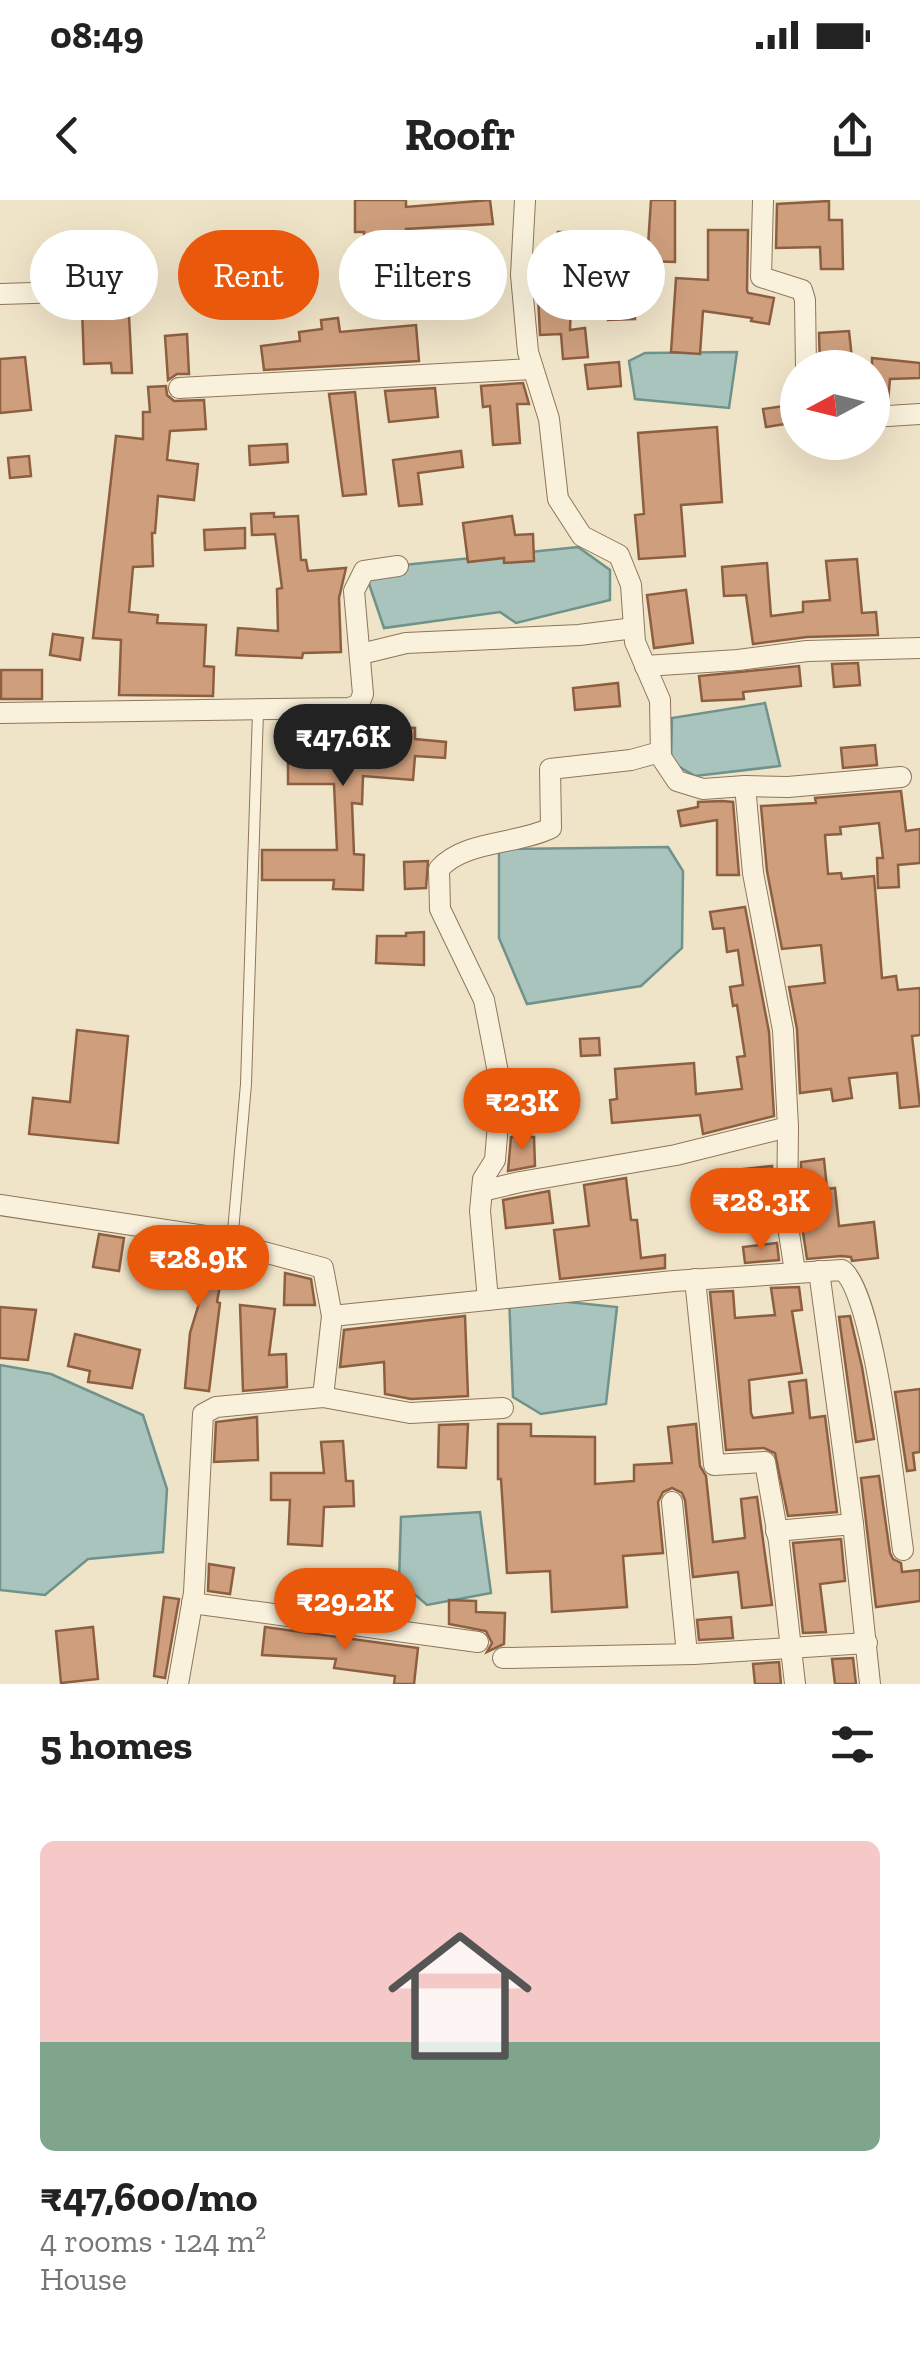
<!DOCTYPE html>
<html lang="en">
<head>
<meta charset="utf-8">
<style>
	body { margin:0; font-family:"Zilla Slab",serif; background:#f6f6f6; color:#222; height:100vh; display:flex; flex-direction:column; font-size:38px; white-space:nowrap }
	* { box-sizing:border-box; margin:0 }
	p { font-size:32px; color:#767676 }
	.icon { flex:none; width:55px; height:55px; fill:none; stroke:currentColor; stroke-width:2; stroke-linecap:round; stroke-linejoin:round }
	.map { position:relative; height:1484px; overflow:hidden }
	.side { display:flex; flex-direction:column; background:#fff; flex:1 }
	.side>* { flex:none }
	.banner { position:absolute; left:30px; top:30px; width:860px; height:90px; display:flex; gap:20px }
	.needle { width:65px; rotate:263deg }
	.fabs { position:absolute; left:780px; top:150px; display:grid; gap:20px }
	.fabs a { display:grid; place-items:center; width:110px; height:110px; border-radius:50%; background:#fff; box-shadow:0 10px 40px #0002; font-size:50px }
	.price { position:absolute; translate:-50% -85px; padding:0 22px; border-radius:35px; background:#ea580c; color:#fff; font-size:32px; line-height:65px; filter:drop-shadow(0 2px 5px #0008) }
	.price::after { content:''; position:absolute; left:50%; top:60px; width:30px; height:22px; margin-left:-15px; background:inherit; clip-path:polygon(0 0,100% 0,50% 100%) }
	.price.selected { background:#222; color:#fff }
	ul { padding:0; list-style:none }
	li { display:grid; align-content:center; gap:20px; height:530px; padding:0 40px }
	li+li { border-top:2px solid #e0e0e0 }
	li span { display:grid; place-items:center; height:310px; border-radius:15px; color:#555 }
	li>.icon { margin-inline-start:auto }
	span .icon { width:180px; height:180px; fill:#fffc; stroke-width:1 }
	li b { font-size:42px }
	h2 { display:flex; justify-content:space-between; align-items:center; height:120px; padding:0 40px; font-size:42px }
	.chip { padding:0 35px; border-radius:45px; background:#fff; box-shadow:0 10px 40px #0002; font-size:35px; line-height:90px }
	.chip.selected { background:#ea580c; color:#fff }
	.status { display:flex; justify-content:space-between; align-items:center; height:70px; padding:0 50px; background:#fff; direction:ltr }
	.status svg { height:28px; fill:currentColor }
	header { display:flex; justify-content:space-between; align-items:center; height:130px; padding:0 40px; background:#fff; font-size:45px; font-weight:800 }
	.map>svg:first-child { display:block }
	.water { fill:#a9c4bc; stroke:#6f938a; stroke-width:2.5 }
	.building { fill:#cf9f7d; stroke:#8d5f41; stroke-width:2.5 }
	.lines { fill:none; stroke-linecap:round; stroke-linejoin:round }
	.lane-casing { stroke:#8d765c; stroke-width:12 }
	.street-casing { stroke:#8d765c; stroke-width:22 }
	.lane { stroke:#faf1dc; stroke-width:10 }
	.street { stroke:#faf1dc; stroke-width:20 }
</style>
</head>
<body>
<div class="status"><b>08:49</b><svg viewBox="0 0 49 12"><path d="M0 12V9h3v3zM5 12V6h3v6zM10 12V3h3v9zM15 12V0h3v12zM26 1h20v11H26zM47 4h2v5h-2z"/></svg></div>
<header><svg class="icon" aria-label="back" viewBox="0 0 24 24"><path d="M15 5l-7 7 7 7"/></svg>Roofr<svg class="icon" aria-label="share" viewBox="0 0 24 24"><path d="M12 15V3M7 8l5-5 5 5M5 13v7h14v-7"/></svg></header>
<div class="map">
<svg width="920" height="1484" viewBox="0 0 920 1484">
	<rect width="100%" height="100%" fill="#f0e4c8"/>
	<g class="water">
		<path d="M 737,152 L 729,208 L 635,199 L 629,161 L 645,153 Z"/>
		<path d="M 578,347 L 610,370 L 610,400 L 516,423 L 500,412 L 384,428 L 364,369 Z"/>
		<path d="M 765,503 L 780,566 L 695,576 L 671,562 L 672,518 Z"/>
		<path d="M 668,647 L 683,671 L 682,748 L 641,786 L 527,804 L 499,738 L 499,649 Z"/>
		<path d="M 509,1096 L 617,1107 L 606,1204 L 541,1214 L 513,1197 Z"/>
		<path d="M 0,1165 L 51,1174 L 143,1215 L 167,1289 L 163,1352 L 88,1359 L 45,1395 L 0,1390 Z"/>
		<path d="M 480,1312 L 491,1393 L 427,1405 L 399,1381 L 401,1317 Z"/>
	</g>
	<g class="building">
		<path d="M 355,0 L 406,0 L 406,7 L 490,0 L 493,24 L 406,29 L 406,35 L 380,35 L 379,55 L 364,55 L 364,32 L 355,32 Z"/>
		<path d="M 651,0 L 675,0 L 675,62 L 647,61 Z"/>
		<path d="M 829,1 L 829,20 L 842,20 L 843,69 L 821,69 L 820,47 L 776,48 L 777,4 Z"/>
		<path d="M 708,30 L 748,30 L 747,90 L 748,93 L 774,98 L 769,124 L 751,121 L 752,118 L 703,111 L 700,154 L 671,152 L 676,78 L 708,80 Z"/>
		<path d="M 558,32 L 578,32 L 579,52 L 633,61 L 635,119 L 608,120 L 607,80 L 559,72 Z"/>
		<path d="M 537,75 L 572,76 L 570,130 L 585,128 L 588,157 L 563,159 L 561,134 L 540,135 Z"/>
		<path d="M 128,97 L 132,173 L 112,173 L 111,163 L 84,164 L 82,108 L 110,108 L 110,99 Z"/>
		<path d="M 338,118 L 340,132 L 416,125 L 419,161 L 264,170 L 261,146 L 300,141 L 299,132 L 322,129 L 321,120 Z"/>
		<path d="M 849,131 L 853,168 L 820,168 L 819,133 Z"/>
		<path d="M 187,134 L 189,174 L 177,174 L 168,180 L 165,136 Z"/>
		<path d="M 25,157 L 31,210 L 0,213 L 0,159 Z"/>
		<path d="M 872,158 L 920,163 L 920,178 L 890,179 L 888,202 L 872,203 Z"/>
		<path d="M 619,162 L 621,186 L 588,189 L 585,165 Z"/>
		<path d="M 523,183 L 529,204 L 517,204 L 520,243 L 493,245 L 490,206 L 483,207 L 481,186 Z"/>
		<path d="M 166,186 L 167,195 L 174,201 L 204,200 L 206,229 L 170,231 L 167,260 L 198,264 L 194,300 L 158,296 L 155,333 L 152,333 L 153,366 L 133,367 L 129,412 L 158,415 L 157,423 L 206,425 L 204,466 L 214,467 L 213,496 L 119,495 L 121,440 L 93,438 L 116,236 L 143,239 L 143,212 L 150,212 L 148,187 Z"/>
		<path d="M 435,188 L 438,217 L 389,222 L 385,191 Z"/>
		<path d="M 355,192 L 366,294 L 343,296 L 329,194 Z"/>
		<path d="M 798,204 L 798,222 L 766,227 L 763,209 Z"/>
		<path d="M 717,227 L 722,302 L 681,305 L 685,356 L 639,359 L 635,315 L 644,314 L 638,233 Z"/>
		<path d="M 287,244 L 288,262 L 250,265 L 249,246 Z"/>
		<path d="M 461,251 L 463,267 L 418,273 L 422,304 L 399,306 L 393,260 Z"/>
		<path d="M 29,256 L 31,276 L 10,278 L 8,258 Z"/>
		<path d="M 274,313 L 274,317 L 298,316 L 301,360 L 306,360 L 308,371 L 346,368 L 339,398 L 341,452 L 303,453 L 302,458 L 236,455 L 238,428 L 278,431 L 277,389 L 282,388 L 275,334 L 252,335 L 251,314 Z"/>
		<path d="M 512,316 L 515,335 L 533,334 L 534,361 L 504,363 L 504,358 L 468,362 L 463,323 Z"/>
		<path d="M 245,328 L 245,348 L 205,350 L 204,330 Z"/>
		<path d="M 857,359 L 862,413 L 876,412 L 878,435 L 807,437 L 753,444 L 746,395 L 724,396 L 722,367 L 767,363 L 771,416 L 803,412 L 803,402 L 830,400 L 826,361 Z"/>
		<path d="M 686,390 L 693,443 L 654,448 L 647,395 Z"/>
		<path d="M 53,434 L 83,438 L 80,460 L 50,455 Z"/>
		<path d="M 858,463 L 860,485 L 834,487 L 832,464 Z"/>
		<path d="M 799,466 L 801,486 L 743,492 L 744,499 L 702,501 L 699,476 Z"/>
		<rect x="1" y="470" width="41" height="29"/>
		<path d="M 618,483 L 620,506 L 575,510 L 573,488 Z"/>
		<path d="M 364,517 L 364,525 L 415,528 L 415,539 L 446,542 L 445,558 L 415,556 L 413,580 L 363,576 L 362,604 L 352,603 L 354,654 L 364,655 L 363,690 L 333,689 L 334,680 L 262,680 L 262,650 L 337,650 L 334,584 L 288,584 L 288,546 L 284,546 L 284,523 L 350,522 Z"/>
		<path d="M 875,545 L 877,565 L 843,568 L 841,548 Z"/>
		<path d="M 901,591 L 906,631 L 920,629 L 920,663 L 898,665 L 899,687 L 878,688 L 877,658 L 883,658 L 879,623 L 840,627 L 841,634 L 825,635 L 828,674 L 841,673 L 842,679 L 874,676 L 882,778 L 896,776 L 898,790 L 920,788 L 920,835 L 912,836 L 920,906 L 900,908 L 897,873 L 849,878 L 852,898 L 833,901 L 831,889 L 800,893 L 797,829 L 789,787 L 825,783 L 821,745 L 782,749 L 767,671 L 761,606 L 816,603 L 815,598 Z"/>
		<path d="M 722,601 L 733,602 L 739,675 L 717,675 L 717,620 L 681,626 L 678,611 L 698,607 L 698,602 Z"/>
		<path d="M 428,661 L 426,688 L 405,689 L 404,662 Z"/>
		<path d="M 745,707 L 769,832 L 774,916 L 703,934 L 700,915 L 612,923 L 610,900 L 617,899 L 615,869 L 694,863 L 696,894 L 742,889 L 737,857 L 745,856 L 737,805 L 733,806 L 730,787 L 743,785 L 738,750 L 727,752 L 724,728 L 713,729 L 710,712 Z"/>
		<path d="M 424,732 L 424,765 L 376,763 L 377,736 L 406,736 L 406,733 Z"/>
		<path d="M 77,830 L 128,836 L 118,943 L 29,934 L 33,898 L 70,902 Z"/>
		<path d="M 599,838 L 600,855 L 581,856 L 580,839 Z"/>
		<path d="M 511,937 L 534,937 L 535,966 L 508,971 Z"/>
		<path d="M 824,959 L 827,989 L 835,988 L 839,1026 L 874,1022 L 878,1058 L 852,1061 L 851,1057 L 841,1056 L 807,1059 L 801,1019 L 801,962 Z"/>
		<path d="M 772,966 L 773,1012 L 740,1016 L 734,970 Z"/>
		<path d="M 626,978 L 631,1020 L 637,1020 L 641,1058 L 665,1055 L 665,1068 L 560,1079 L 554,1030 L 589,1026 L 584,985 Z"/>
		<path d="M 549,991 L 553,1023 L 506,1028 L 503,1000 Z"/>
		<path d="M 99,1034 L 124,1038 L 119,1071 L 93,1067 Z"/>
		<path d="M 777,1043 L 779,1060 L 745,1063 L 743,1047 Z"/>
		<path d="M 169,1045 L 197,1049 L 195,1057 L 224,1064 L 217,1102 L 220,1103 L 209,1191 L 185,1188 L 190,1133 L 200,1100 L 194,1099 L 198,1085 L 162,1076 Z"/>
		<path d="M 285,1073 L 311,1079 L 315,1105 L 284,1105 Z"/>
		<path d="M 799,1087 L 802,1110 L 792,1111 L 802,1173 L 749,1180 L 751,1213 L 753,1218 L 793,1213 L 789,1182 L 806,1180 L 810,1218 L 825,1216 L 837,1312 L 788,1316 L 775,1253 L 764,1248 L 726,1250 L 710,1092 L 733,1091 L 735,1118 L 775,1115 L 771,1088 Z"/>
		<path d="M 240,1105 L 275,1109 L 269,1155 L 286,1154 L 287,1187 L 243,1191 Z"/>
		<path d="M 0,1107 L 36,1110 L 28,1160 L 0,1158 Z"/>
		<path d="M 465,1116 L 468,1196 L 411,1199 L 385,1194 L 384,1162 L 340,1167 L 344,1130 Z"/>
		<path d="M 850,1116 L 862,1167 L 874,1239 L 856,1242 L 839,1117 Z"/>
		<path d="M 75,1134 L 140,1150 L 132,1188 L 88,1182 L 90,1171 L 68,1166 Z"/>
		<path d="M 920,1189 L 920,1252 L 913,1253 L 915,1270 L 907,1271 L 895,1192 Z"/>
		<path d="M 257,1217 L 258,1260 L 214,1262 L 216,1222 Z"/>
		<path d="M 468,1224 L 466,1268 L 438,1267 L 439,1225 Z"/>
		<path d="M 498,1224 L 531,1224 L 531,1236 L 595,1237 L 595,1284 L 634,1281 L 634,1265 L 672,1263 L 668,1227 L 696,1224 L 700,1266 L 706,1276 L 713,1342 L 745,1338 L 741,1299 L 757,1297 L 772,1405 L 742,1408 L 738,1372 L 693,1377 L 685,1300 L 682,1293 L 672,1288 L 663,1292 L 658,1302 L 663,1353 L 623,1356 L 627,1407 L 552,1412 L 550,1371 L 507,1373 L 501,1279 L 498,1279 Z"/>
		<path d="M 343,1241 L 346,1281 L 353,1281 L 354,1306 L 324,1307 L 322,1346 L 288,1344 L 290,1300 L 271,1300 L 271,1273 L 324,1273 L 321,1242 Z"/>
		<path d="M 879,1276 L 890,1353 L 893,1359 L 901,1363 L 902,1372 L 920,1370 L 920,1401 L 876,1407 L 861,1278 Z"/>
		<path d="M 841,1339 L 845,1381 L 820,1384 L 826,1432 L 803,1433 L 793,1343 Z"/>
		<path d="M 209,1364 L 234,1368 L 230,1394 L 208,1391 Z"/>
		<path d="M 304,1387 L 407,1398 L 404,1418 L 301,1404 Z"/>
		<path d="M 164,1397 L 179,1399 L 165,1478 L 154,1476 Z"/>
		<path d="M 449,1400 L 476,1401 L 476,1412 L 505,1413 L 504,1444 L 487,1452 L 492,1443 L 486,1431 L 449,1424 Z"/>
		<path d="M 731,1417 L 733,1438 L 699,1440 L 697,1420 Z"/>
		<path d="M 93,1427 L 98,1479 L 61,1483 L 56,1431 Z"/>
		<path d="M 265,1427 L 418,1448 L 414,1484 L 394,1484 L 395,1476 L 334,1468 L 336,1459 L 262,1455 Z"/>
		<path d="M 853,1458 L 856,1484 L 835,1484 L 832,1459 Z"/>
		<path d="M 779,1462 L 781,1484 L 755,1484 L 753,1464 Z"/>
	</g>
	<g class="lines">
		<g class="lane-casing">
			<path id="lane" d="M 232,1043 L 246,884 L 258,511"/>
		</g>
		<g class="street-casing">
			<g id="street">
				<path d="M 525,0 L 521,75 L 528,152 L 549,219 L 558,299 L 582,336 L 619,355 L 631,385 L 635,442 L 660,500 L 661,557 L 677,581 L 703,589 L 745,586 L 753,673 L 783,830 L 788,927 L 787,1020 L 795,1072"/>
				<path d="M 763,0 L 761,77 L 802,90 L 805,100 L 806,168"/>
				<path d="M 0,94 L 66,92 L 134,74"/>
				<path d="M 179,188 L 533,169"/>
				<path d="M 872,217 L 920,214"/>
				<path d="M 361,454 L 406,443 L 579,435 L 634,428"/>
				<path d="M 645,466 L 738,460 L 807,451 L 920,448"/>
				<path d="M 0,513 L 350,508 L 359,504 L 363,494 L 354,391 L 364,371 L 398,366"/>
				<path d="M 745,586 L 788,587 L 901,577"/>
				<path d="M 482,991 L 520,982 L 676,955 L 788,927"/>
				<path d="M 0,1005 L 205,1036 L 323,1068 L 332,1116 L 674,1081 L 842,1070 C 875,1093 896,1302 903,1350"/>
				<path d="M 819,1071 L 853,1324 L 870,1484"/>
				<path d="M 695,1079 L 714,1265 L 765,1262 L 779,1342 L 795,1484"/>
				<path d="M 488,1100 L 480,1011 L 483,979 L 495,960 L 501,888 L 484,800 L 440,709 L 439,669 C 465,640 516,645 551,628 L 550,569 L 631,560 L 660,552"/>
				<path d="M 323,1197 L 332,1116"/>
				<path d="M 672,1302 L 687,1454"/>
				<path d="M 776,1331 L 853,1324"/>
				<path d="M 192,1403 L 478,1442"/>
				<path d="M 503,1458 L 694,1454 L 867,1443"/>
				<path d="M 178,1484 L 194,1393 L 203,1214 L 216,1207 L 323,1197 L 410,1213 L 503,1208"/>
			</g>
		</g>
		<use href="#lane" class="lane"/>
		<use href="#street" class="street"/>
	</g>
</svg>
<div class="fabs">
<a><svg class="needle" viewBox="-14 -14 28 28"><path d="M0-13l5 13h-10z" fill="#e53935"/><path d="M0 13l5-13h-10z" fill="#767676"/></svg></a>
</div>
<b class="price selected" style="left:343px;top:589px">₹47.6K</b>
<b class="price" style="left:522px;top:953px">₹23K</b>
<b class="price" style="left:761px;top:1053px">₹28.3K</b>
<b class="price" style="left:198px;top:1110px">₹28.9K</b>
<b class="price" style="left:345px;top:1453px">₹29.2K</b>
<div class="banner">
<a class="chip">Buy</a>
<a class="chip selected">Rent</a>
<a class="chip">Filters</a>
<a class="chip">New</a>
</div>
</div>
<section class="side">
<h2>5 homes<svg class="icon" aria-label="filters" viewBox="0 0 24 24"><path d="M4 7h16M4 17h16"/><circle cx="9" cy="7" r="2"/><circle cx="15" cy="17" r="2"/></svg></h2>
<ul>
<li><span style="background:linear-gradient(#f6c9c9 65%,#7fa58c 0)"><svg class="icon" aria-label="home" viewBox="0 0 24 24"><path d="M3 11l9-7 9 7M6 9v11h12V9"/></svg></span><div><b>₹47,600/mo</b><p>4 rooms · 124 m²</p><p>House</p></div></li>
</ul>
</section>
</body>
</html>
